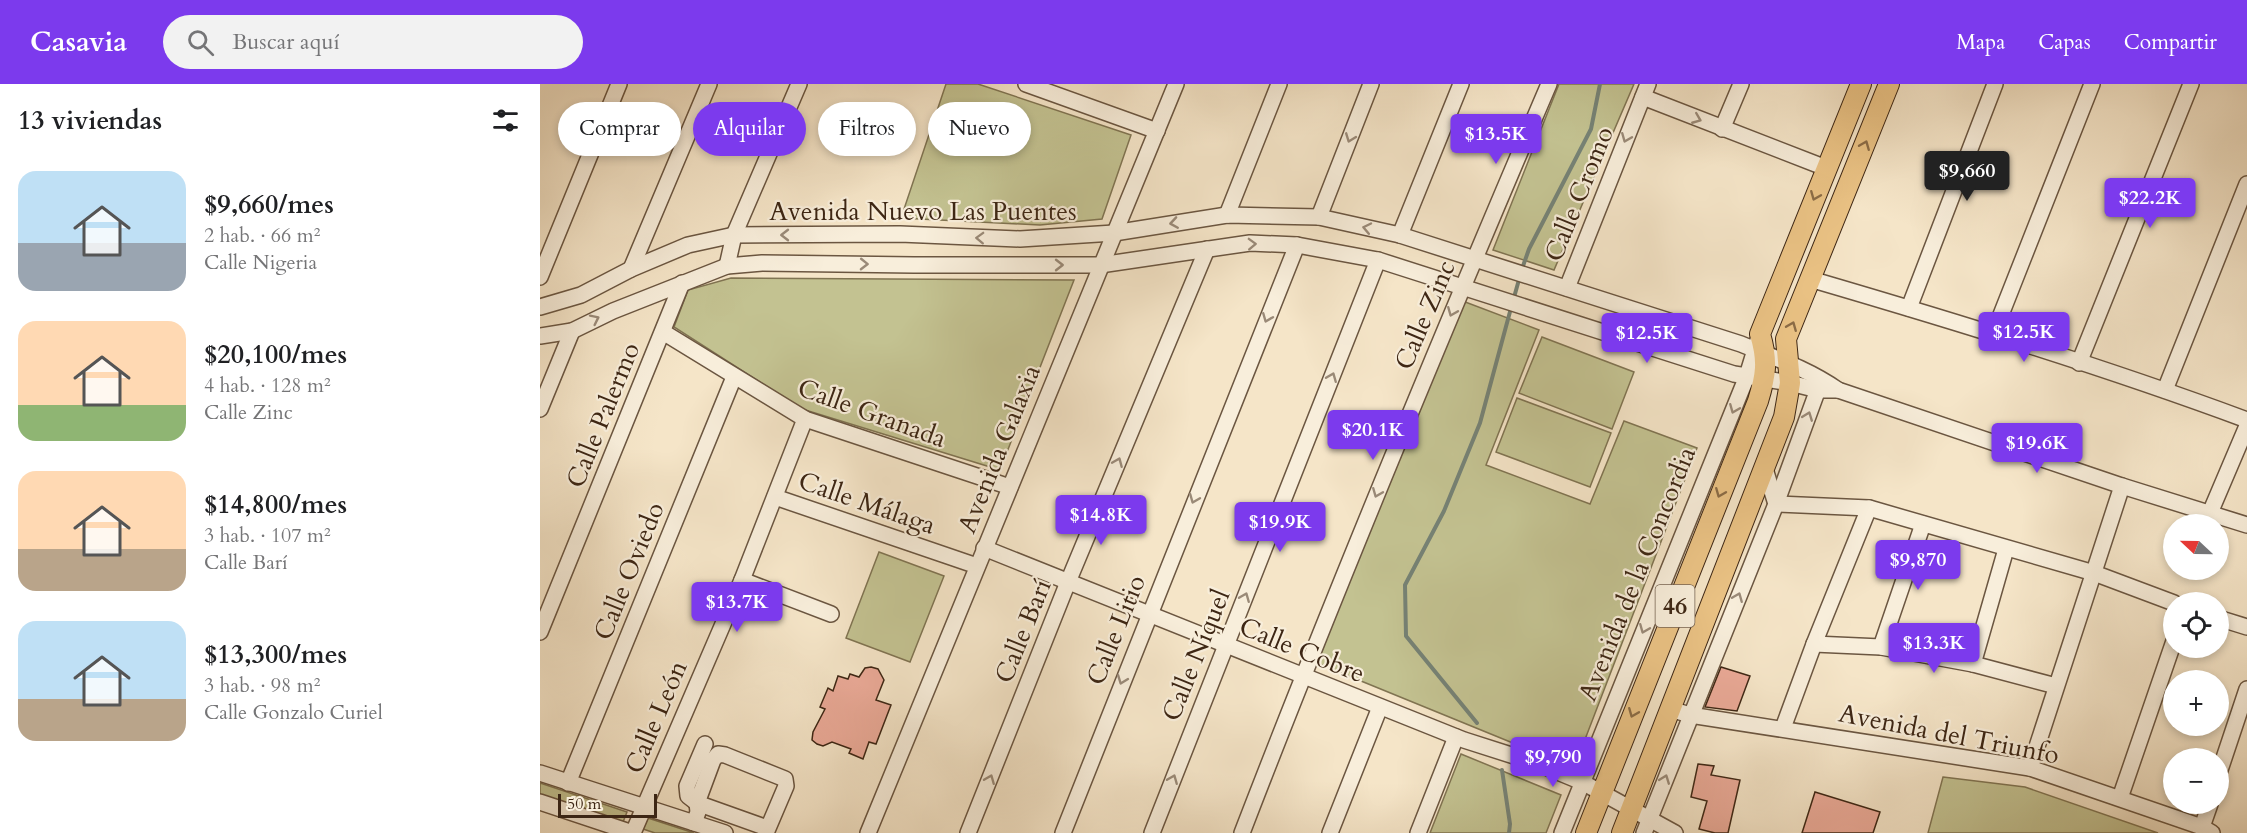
<!DOCTYPE html>
<html lang="es">
<head>
<meta charset="utf-8">
<style>
	body { margin:0; font-family:Cardo,serif; background:#f2f2f2; color:#202124; height:100vh; display:flex; flex-direction:column; font-size:22px; white-space:nowrap }
	* { box-sizing:border-box; margin:0 }
	p { font-size:20px; color:#757577 }
	.icon { flex:none; width:33px; height:33px; fill:none; stroke:currentColor; stroke-width:2; stroke-linecap:round; stroke-linejoin:round }
	.map { position:relative; flex:1; overflow:hidden }
	.panel { display:flex; flex-direction:column; background:#fff; width:540px }
	.panel>* { flex:none }
	.top-card { position:absolute; left:18px; top:18px; width:570px; height:54px; display:flex; gap:12px }
	.needle { width:39px; rotate:292deg }
	.fabs { position:absolute; left:1623px; top:430px; display:grid; gap:12px }
	.fabs a { display:grid; place-items:center; width:66px; height:66px; border-radius:50%; background:#fff; box-shadow:0 3px 9px #0003; font-size:30px }
	.scale { position:absolute; left:18px; bottom:15px; width:99px; box-sizing:border-box; padding-left:6px; border:3px solid #3d2614; border-top:0; font-size:16px; line-height:21px; white-space:nowrap; color:#3d2614; -webkit-text-stroke:4px #f8eedb; paint-order:stroke }
	.price { position:absolute; translate:-50% -51px; padding:0 14px; border-radius:6px; background:#7c3aed; color:#fff; font-size:20px; line-height:39px; filter:drop-shadow(0 2px 3px #0008) }
	.price::after { content:''; position:absolute; left:50%; top:36px; width:18px; height:14px; margin-left:-9px; background:inherit; clip-path:polygon(0 0,100% 0,50% 100%) }
	.price.selected { background:#222; color:#fff }
	ul { padding:0; list-style:none }
	li { display:flex; align-items:center; gap:18px; height:150px; padding:0 18px }
	li span { display:grid; place-items:center; flex:none; width:168px; height:120px; border-radius:18px; color:#555 }
	li>.icon { margin-inline-start:auto }
	span .icon { width:72px; height:72px; fill:#fffc; stroke-width:1 }
	li b { font-size:26px }
	h2 { display:flex; justify-content:space-between; align-items:center; height:72px; padding:0 18px; font-size:26px }
	.tag { padding:0 21px; border-radius:27px; background:#fff; box-shadow:0 3px 9px #0003; font-size:21px; line-height:54px }
	.tag.selected { background:#7c3aed; color:#fff }
	header { display:flex; align-items:center; gap:36px; box-sizing:border-box; height:84px; padding:0 30px; background:#7c3aed; color:#fff }
	header strong { font-size:28px }
	nav { display:flex; gap:33px; margin-inline-start:auto; font-size:21px }
	.search { width:420px; height:54px; background:#f2f2f2; display:flex; align-items:center; gap:15px; box-sizing:border-box; padding:0 21px; border-radius:33px; color:#757577; font-size:22px }
	main { display:flex; flex:1; min-height:0 }
	.map>svg:first-child { display:block }
	.green { fill:#c3c291; stroke:#807452; stroke-width:1.5 }
	.lines { fill:none; stroke-linecap:round; stroke-linejoin:round }
	.stream { stroke:#768275; stroke-width:4 }
	.building { fill:#ebaa98; stroke:#3d2614; stroke-width:1.5 }
	.minor-casing { stroke:#6b5641; stroke-width:18 }
	.major-casing { stroke:#3d2614; stroke-width:22 }
	.minor { stroke:#f8eedb; stroke-width:15 }
	.major { stroke:#eac284; stroke-width:20 }
	.oneway { stroke:#9a8a78 }
	.oneway2 { stroke:#8b6c46 }
	.labels { text-anchor:middle; dominant-baseline:central; stroke-width:4.5; stroke-linejoin:round; paint-order:stroke }
	.shield { fill:#f8eedb; stroke:#756250; stroke-width:1.5 }
	.shield-label { font-size:24px; font-weight:bold; fill:#3d2614 }
	.street-label { font-size:26px; fill:#3d2614; stroke:#f8eedb }
</style>
</head>
<body>
<header>
<strong>Casavia</strong>
<div class="search"><svg class="icon" aria-label="search" viewBox="0 0 24 24"><circle cx="10" cy="10" r="6"/><path d="M15 15l6 6"/></svg>Buscar aquí</div>
<nav><a>Mapa</a><a>Capas</a><a>Compartir</a></nav>
</header>
<main>
<section class="panel">
<h2>13 viviendas<svg class="icon" aria-label="filters" viewBox="0 0 24 24"><path d="M4 7h16M4 17h16"/><circle cx="9" cy="7" r="2"/><circle cx="15" cy="17" r="2"/></svg></h2>
<ul>
<li><span style="background:linear-gradient(#bfe0f5 60%,#9aa5b1 0)"><svg class="icon" aria-label="home" viewBox="0 0 24 24"><path d="M3 11l9-7 9 7M6 9v11h12V9"/></svg></span><div><b>$9,660/mes</b><p>2 hab. · 66 m²</p><p>Calle Nigeria</p></div></li>
<li><span style="background:linear-gradient(#ffd9b3 70%,#8fb573 0)"><svg class="icon" aria-label="home" viewBox="0 0 24 24"><path d="M3 11l9-7 9 7M6 9v11h12V9"/></svg></span><div><b>$20,100/mes</b><p>4 hab. · 128 m²</p><p>Calle Zinc</p></div></li>
<li><span style="background:linear-gradient(#ffd9b3 65%,#b9a48a 0)"><svg class="icon" aria-label="home" viewBox="0 0 24 24"><path d="M3 11l9-7 9 7M6 9v11h12V9"/></svg></span><div><b>$14,800/mes</b><p>3 hab. · 107 m²</p><p>Calle Barí</p></div></li>
<li><span style="background:linear-gradient(#bfe0f5 65%,#b9a48a 0)"><svg class="icon" aria-label="home" viewBox="0 0 24 24"><path d="M3 11l9-7 9 7M6 9v11h12V9"/></svg></span><div><b>$13,300/mes</b><p>3 hab. · 98 m²</p><p>Calle Gonzalo Curiel</p></div></li>
</ul>
</section>
<div class="map">
<svg width="1707" height="749" viewBox="0 0 1707 749">
	<rect width="100%" height="100%" fill="#f5e5c8"/>
	<filter id="stains"><feTurbulence type="fractalNoise" baseFrequency=".00333" numOctaves="4"/><feColorMatrix values="0 0 0 0 .2 0 0 0 0 .09 0 0 0 0 .02 0 0 0 .5 -.17"/></filter>
	<radialGradient id="worn" r=".72"><stop offset=".6" stop-color="#630" stop-opacity="0"/><stop offset="1" stop-color="#630" stop-opacity=".3"/></radialGradient>
	<g class="green">
		<path d="M 406,0 L 438,0 L 591,51 L 562,135 L 500,141 L 361,134 Z"/>
		<path d="M 1019,0 L 1094,0 L 1014,186 L 953,166 Z"/>
		<path d="M 191,194 L 534,196 L 460,386 L 262,325 L 134,243 L 148,206 Z"/>
		<path d="M 920,216 L 999,246 L 946,381 L 1050,420 L 1084,337 L 1157,364 L 1034,684 L 777,579 Z"/>
		<path d="M 1002,253 L 1094,288 L 1072,345 L 979,309 Z"/>
		<path d="M 977,314 L 1071,349 L 1050,403 L 956,368 Z"/>
		<path d="M 339,468 L 404,492 L 370,578 L 306,554 Z"/>
		<path d="M 921,670 L 1021,711 L 1006,749 L 890,749 Z"/>
		<path d="M 1403,693 L 1485,703 L 1618,749 L 1388,749 Z"/>
		<path d="M 0,699 L 87,728 L 83,738 L 0,712 Z"/>
		<path d="M 108,734 L 154,749 L 115,749 L 103,745 Z"/>
	</g>
	<g class="lines">
		<g class="stream">
			<path d="M 982,185 L 989,165 L 1051,45 L 1060,0"/>
			<path d="M 973,217 L 980,192"/>
			<path d="M 937,639 L 866,552 L 865,501 L 904,427 L 940,339 L 971,224"/>
			<path d="M 962,686 L 970,740 L 969,749"/>
		</g>
	</g>
	<g class="building">
		<path d="M 331,583 L 338,585 L 344,596 L 336,616 L 351,621 L 336,660 L 329,658 L 323,675 L 309,669 L 311,665 L 292,658 L 283,662 L 277,660 L 272,656 L 273,648 L 285,625 L 280,623 L 288,604 L 293,607 L 298,592 L 308,595 L 310,590 L 319,593 L 325,584 Z"/>
		<path d="M 1181,583 L 1210,592 L 1197,627 L 1165,623 Z"/>
		<path d="M 1158,680 L 1174,682 L 1171,691 L 1200,696 L 1188,749 L 1175,749 L 1159,745 L 1167,717 L 1151,713 Z"/>
		<path d="M 1275,708 L 1340,728 L 1333,749 L 1262,749 Z"/>
	</g>
	<g class="lines">
		<g class="minor-casing">
			<g id="minor">
				<path d="M 486,0 L 617,47"/>
				<path d="M 1103,13 L 1286,84"/>
				<path d="M 1182,45 L 1201,0"/>
				<path d="M 687,131 L 739,0"/>
				<path d="M 779,133 L 831,0"/>
				<path d="M 860,151 L 921,0"/>
				<path d="M 187,182 L 194,151 L 259,0"/>
				<path d="M 91,185 L 169,0"/>
				<path d="M 0,193 L 79,0"/>
				<path d="M 1270,195 C 1417,238 1564,283 1707,336"/>
				<path d="M 1027,204 L 1108,0"/>
				<path d="M 0,223 L 41,211 L 91,185 L 148,161 L 194,151 L 360,150 L 480,155 L 574,149 L 687,131 L 779,133 L 860,151 L 1201,260 C 1235,274 1268,285 1298,306 L 1582,402 L 1707,441"/>
				<path d="M 1369,224 L 1455,0"/>
				<path d="M 123,248 L 265,335 L 470,403"/>
				<path d="M 1453,251 L 1552,0"/>
				<path d="M 0,252 L 32,247 L 73,227 L 187,182 L 222,179 L 374,181 L 560,181 L 710,159 L 757,161 L 838,176 L 1194,290 L 1250,299 L 1278,306 L 1298,306"/>
				<path d="M 1539,279 L 1651,0"/>
				<path d="M 1625,306 L 1707,100"/>
				<path d="M 0,325 L 32,247"/>
				<path d="M 1225,385 L 1236,420 L 1329,424 L 1554,489 L 1634,519"/>
				<path d="M 235,413 L 437,482"/>
				<path d="M 1670,429 L 1707,342"/>
				<path d="M 444,464 L 924,656 L 996,679 L 1042,698 L 1135,749"/>
				<path d="M 202,496 L 291,530"/>
				<path d="M 1678,534 L 1707,543"/>
				<path d="M 0,548 L 142,199"/>
				<path d="M 1274,560 L 1341,563 L 1433,580 L 1516,602"/>
				<path d="M 1341,563 L 1383,440"/>
				<path d="M 1433,580 L 1466,465"/>
				<path d="M 1130,625 L 1150,631 L 1490,684 L 1662,743 L 1672,749"/>
				<path d="M 1243,644 L 1274,560 L 1329,424"/>
				<path d="M 165,660 L 147,702 L 148,712 L 157,719 L 227,744"/>
				<path d="M 1490,684 L 1582,402"/>
				<path d="M 0,689 L 185,749"/>
				<path d="M 1678,692 L 1707,605"/>
				<path d="M 28,699 L 194,293"/>
				<path d="M 1580,714 L 1634,557"/>
				<path d="M 0,718 L 93,749"/>
				<path d="M 154,739 L 158,728 L 157,719 L 173,676 L 178,670 L 185,671 L 245,695 L 246,702 L 226,749"/>
				<path d="M 1662,743 L 1670,720"/>
				<path d="M 93,749 L 202,496 L 265,335"/>
				<path d="M 328,749 L 636,0"/>
				<path d="M 428,749 L 528,498 L 667,165"/>
				<path d="M 523,749 L 757,161"/>
				<path d="M 612,749 L 838,176"/>
				<path d="M 702,749 C 799,497 903,248 1009,0"/>
				<path d="M 790,749 L 840,623"/>
				<path d="M 878,749 L 916,653"/>
				<path d="M 1022,749 L 1207,292 L 1218,256"/>
				<path d="M 1104,749 L 1236,420 L 1281,297"/>
			</g>
		</g>
		<g class="major-casing">
			<g id="major">
				<path d="M 1046,749 L 1218,317 C 1226,291 1228,277 1220,250 L 1321,0"/>
				<path d="M 1082,749 L 1244,333 L 1250,299 L 1246,255 L 1349,0"/>
			</g>
		</g>
		<use href="#minor" class="minor"/>
		<use href="#major" class="major"/>
	</g>
	<defs><path id="oneway-chevron" d="M-2-3.5L2.5 0L-2 3.5" fill="none" stroke-width="1.6" stroke-linecap="round" stroke-linejoin="round" transform="scale(1.5)"/></defs>
	<g class="oneway">
		<use href="#oneway-chevron" transform="translate(1157 35) rotate(22)"/>
		<use href="#oneway-chevron" transform="translate(810 54) rotate(111)"/>
		<use href="#oneway-chevron" transform="translate(1086 54) rotate(112)"/>
		<use href="#oneway-chevron" transform="translate(634 139) rotate(171)"/>
		<use href="#oneway-chevron" transform="translate(827 144) rotate(-168)"/>
		<use href="#oneway-chevron" transform="translate(245 151) rotate(180)"/>
		<use href="#oneway-chevron" transform="translate(440 154) rotate(-178)"/>
		<use href="#oneway-chevron" transform="translate(712 160) rotate(-2)"/>
		<use href="#oneway-chevron" transform="translate(324 180) rotate(1)"/>
		<use href="#oneway-chevron" transform="translate(519 181)"/>
		<use href="#oneway-chevron" transform="translate(912 228) rotate(112)"/>
		<use href="#oneway-chevron" transform="translate(727 234) rotate(112)"/>
		<use href="#oneway-chevron" transform="translate(55 235) rotate(-26)"/>
		<use href="#oneway-chevron" transform="translate(792 293) rotate(-68)"/>
		<use href="#oneway-chevron" transform="translate(1194 325) rotate(112)"/>
		<use href="#oneway-chevron" transform="translate(1268 332) rotate(-69)"/>
		<use href="#oneway-chevron" transform="translate(578 378) rotate(-67)"/>
		<use href="#oneway-chevron" transform="translate(837 409) rotate(112)"/>
		<use href="#oneway-chevron" transform="translate(654 415) rotate(112)"/>
		<use href="#oneway-chevron" transform="translate(705 513) rotate(-68)"/>
		<use href="#oneway-chevron" transform="translate(1198 513) rotate(-68)"/>
		<use href="#oneway-chevron" transform="translate(1104 545) rotate(112)"/>
		<use href="#oneway-chevron" transform="translate(582 596) rotate(111)"/>
		<use href="#oneway-chevron" transform="translate(450 695) rotate(-68)"/>
		<use href="#oneway-chevron" transform="translate(633 695) rotate(-68)"/>
		<use href="#oneway-chevron" transform="translate(1125 695) rotate(-69)"/>
	</g>
	<g class="oneway2">
		<use href="#oneway-chevron" transform="translate(1325 61) rotate(-68)"/>
		<use href="#oneway-chevron" transform="translate(1275 112) rotate(112)"/>
		<use href="#oneway-chevron" transform="translate(1252 242) rotate(-68)"/>
		<use href="#oneway-chevron" transform="translate(1180 409) rotate(112)"/>
		<use href="#oneway-chevron" transform="translate(1093 629) rotate(112)"/>
	</g>
	<g class="labels">
		<rect class="shield" x="1115.5" y="501" width="39" height="42" rx="4.5"/>
		<g class="shield-label">
			<text x="1135" y="522">46</text>
		</g>
		<g class="street-label">
			<text transform="translate(1039 110) rotate(-68)">Calle Cromo</text>
			<text x="383" y="127">Avenida Nuevo Las Puentes</text>
			<text transform="translate(885 231) rotate(-67)">Calle Zinc</text>
			<text transform="translate(332 329) rotate(20)">Calle Granada</text>
			<text transform="translate(63 331) rotate(-68)">Calle Palermo</text>
			<text transform="translate(459 365) rotate(-68)">Avenida Galaxia</text>
			<text transform="translate(327 419) rotate(19)">Calle Málaga</text>
			<text transform="translate(89 487) rotate(-68)">Calle Oviedo</text>
			<text transform="translate(1097 490) rotate(-68)">Avenida de la Concordia</text>
			<text transform="translate(576 546) rotate(-68)">Calle Litio</text>
			<text transform="translate(483 547) rotate(-68)">Calle Barí</text>
			<text transform="translate(762 566) rotate(22)">Calle Cobre</text>
			<text transform="translate(656 571) rotate(-68)">Calle Níquel</text>
			<text transform="translate(116 633) rotate(-67)">Calle León</text>
			<text transform="translate(1409 650) rotate(11)">Avenida del Triunfo</text>
		</g>
	</g>
	<rect width="100%" height="100%" filter="url(#stains)"/>
	<rect width="100%" height="100%" fill="url(#worn)"/>
</svg>
<div class="fabs">
<a><svg class="needle" viewBox="-14 -14 28 28"><path d="M0-13l5 13h-10z" fill="#e53935"/><path d="M0 13l5-13h-10z" fill="#757577"/></svg></a>
<a><svg class="icon" aria-label="locate" viewBox="0 0 24 24"><circle cx="12" cy="12" r="6"/><path d="M12 2v4M12 18v4M2 12h4M18 12h4"/></svg></a>
<a>+</a>
<a>−</a>
</div>
<div class="scale">50 m</div>
<b class="price" style="left:956px;top:81px">$13.5K</b>
<b class="price selected" style="left:1427px;top:118px">$9,660</b>
<b class="price" style="left:1610px;top:145px">$22.2K</b>
<b class="price" style="left:1484px;top:279px">$12.5K</b>
<b class="price" style="left:1107px;top:280px">$12.5K</b>
<b class="price" style="left:833px;top:377px">$20.1K</b>
<b class="price" style="left:1497px;top:390px">$19.6K</b>
<b class="price" style="left:561px;top:462px">$14.8K</b>
<b class="price" style="left:740px;top:469px">$19.9K</b>
<b class="price" style="left:1378px;top:507px">$9,870</b>
<b class="price" style="left:197px;top:549px">$13.7K</b>
<b class="price" style="left:1394px;top:590px">$13.3K</b>
<b class="price" style="left:1013px;top:704px">$9,790</b>
<div class="top-card">
<a class="tag">Comprar</a>
<a class="tag selected">Alquilar</a>
<a class="tag">Filtros</a>
<a class="tag">Nuevo</a>
</div>
</div>
</main>
</body>
</html>
